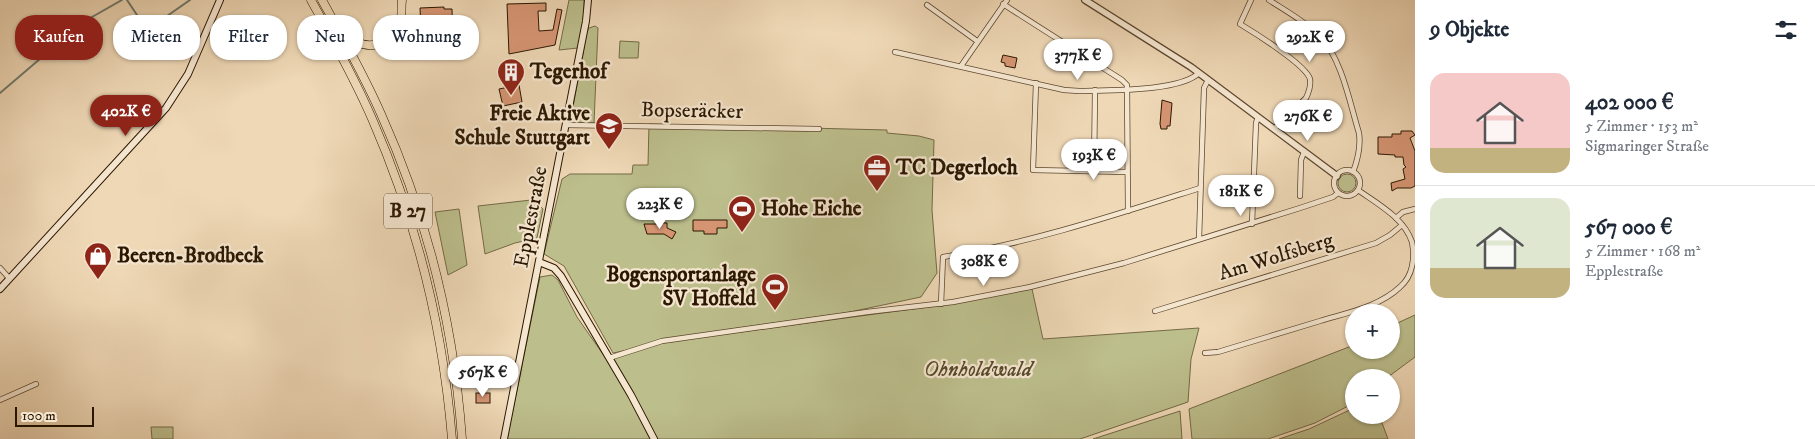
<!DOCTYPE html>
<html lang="de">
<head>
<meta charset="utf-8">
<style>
	body { margin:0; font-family:"IM FELL DW Pica",serif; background:#f6f6f7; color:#1f2937; height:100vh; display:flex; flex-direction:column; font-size:19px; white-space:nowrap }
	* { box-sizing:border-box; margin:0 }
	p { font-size:16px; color:#747a83 }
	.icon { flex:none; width:28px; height:28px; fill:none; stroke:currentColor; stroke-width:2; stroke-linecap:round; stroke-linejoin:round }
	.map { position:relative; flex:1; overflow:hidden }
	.drawer { display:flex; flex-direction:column; background:#fff; width:400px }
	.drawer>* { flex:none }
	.top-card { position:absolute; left:15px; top:15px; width:475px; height:45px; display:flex; gap:10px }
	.fabs { position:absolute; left:1345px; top:304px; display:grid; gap:10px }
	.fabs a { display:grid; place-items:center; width:55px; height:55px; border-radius:50%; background:#fff; box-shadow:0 1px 4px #0004; font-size:25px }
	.scale { position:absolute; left:15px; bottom:12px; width:79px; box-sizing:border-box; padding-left:5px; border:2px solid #2b1700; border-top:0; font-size:14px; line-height:18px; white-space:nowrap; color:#2b1700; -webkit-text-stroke:4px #f5e6d0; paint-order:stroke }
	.price { position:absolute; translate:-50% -42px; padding:0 11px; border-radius:18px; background:#fff; color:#222; font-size:16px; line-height:32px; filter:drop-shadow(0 1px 2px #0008) }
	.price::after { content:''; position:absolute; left:50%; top:30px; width:15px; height:11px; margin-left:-8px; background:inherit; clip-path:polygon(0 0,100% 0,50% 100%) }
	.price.on { background:#8f2418; color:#fff }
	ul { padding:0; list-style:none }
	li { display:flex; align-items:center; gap:15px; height:125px; padding:0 15px }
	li+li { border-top:1px solid #e0e1e3 }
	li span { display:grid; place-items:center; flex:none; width:140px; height:100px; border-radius:15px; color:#555 }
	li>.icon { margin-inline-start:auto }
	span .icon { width:60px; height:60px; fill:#fffc; stroke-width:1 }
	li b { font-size:21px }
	h2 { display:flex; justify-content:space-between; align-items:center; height:60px; padding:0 15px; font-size:21px }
	.pill { padding:0 18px; border-radius:20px; background:#fff; box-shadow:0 1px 4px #0004; font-size:18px; line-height:45px }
	.pill.on { background:#8f2418; color:#fff }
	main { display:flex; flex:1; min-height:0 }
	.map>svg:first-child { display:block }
	.green { fill:#bcbe8c; stroke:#746a46 }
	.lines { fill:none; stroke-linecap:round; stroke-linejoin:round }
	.stream { stroke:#6f786d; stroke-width:2 }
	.building { fill:#d69573; stroke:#2b1700 }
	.minor-casing { stroke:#5c472e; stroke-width:6 }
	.tertiary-casing { stroke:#5c472e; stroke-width:8 }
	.secondary-casing { stroke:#2b1700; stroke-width:8 }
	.trunk-casing { stroke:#2b1700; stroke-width:9 }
	.minor { stroke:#f5e6d0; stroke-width:4.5 }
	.tertiary { stroke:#f5e6d0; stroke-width:5.5 }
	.secondary { stroke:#f5e6d0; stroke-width:6 }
	.trunk { stroke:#efd8b6; stroke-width:8 }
	.labels { text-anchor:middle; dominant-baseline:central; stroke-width:4.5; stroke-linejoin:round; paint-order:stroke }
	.shield { fill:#f5e6d0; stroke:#68553e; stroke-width:1 }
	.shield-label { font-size:20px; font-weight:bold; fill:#2b1700 }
	.poi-label { font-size:21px; font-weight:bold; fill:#2b1700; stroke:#f5e6d0; text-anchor:start }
	.street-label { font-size:21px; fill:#2b1700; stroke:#f5e6d0 }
	.park-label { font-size:21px; font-style:italic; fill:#56492a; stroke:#f5e6d0 }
</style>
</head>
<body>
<main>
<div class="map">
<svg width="1415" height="439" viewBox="0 0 1415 439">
	<rect width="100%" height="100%" fill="#efd8b6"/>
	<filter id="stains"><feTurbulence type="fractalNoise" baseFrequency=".004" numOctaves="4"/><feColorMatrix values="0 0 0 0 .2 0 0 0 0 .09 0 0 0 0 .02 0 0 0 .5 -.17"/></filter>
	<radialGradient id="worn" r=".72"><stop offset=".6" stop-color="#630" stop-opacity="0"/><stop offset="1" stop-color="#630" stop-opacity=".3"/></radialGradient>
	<g class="green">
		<path d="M 569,0 L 584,0 L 584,18 L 578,48 L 559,50 Z"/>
		<path d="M 595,26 L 598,28 L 594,123 L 577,123 L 572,112 L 587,32 L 589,28 Z"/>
		<path d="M 620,41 L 639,42 L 638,58 L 619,58 Z"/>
		<path d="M 649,124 L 887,130 L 887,133 L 919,136 L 934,140 L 932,210 L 937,273 L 921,297 L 845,313 L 725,330 L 680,340 L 943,305 L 1032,289 L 1043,339 L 1199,328 L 1191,359 L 1188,402 L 1080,439 L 507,439 L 540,277 L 552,275 L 558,280 L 577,317 L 607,360 L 642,347 L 613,353 L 564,266 L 544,254 L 562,179 L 570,174 L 632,174 L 633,165 L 648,165 Z"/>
		<circle cx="1347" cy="183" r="9"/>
		<path d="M 540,199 L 540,206 L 543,209 L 537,238 L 515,243 L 485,254 L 478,206 Z"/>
		<path d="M 459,209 L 467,265 L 448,275 L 435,212 Z"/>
		<path d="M 1415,315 L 1415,357 L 1388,377 L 1354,378 L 1354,403 L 1315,423 L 1268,439 L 1192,439 L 1189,409 L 1354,345 L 1354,350 L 1391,350 L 1391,326 Z"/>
		<path d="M 1354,408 L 1354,415 L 1379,415 L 1388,439 L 1279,439 L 1309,429 Z"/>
		<path d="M 1180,411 L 1182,439 L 1093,439 Z"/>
		<path d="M 151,427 L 173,427 L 173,439 L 152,439 Z"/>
	</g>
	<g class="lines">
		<g class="stream">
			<path d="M 127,0 L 147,30 L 190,0"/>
			<path d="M 0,93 L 75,29 L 92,17 L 122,0"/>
		</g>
	</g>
	<g class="building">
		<path d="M 546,3 L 546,11 L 538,11 L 539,31 L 553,30 L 557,9 L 562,10 L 555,45 L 509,54 L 507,4 Z"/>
		<path d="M 444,7 L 444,9 L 452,9 L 453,44 L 444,46 L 444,48 L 422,49 L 420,8 Z"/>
		<path d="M 1003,55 L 1017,58 L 1015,68 L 1005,66 L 1005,63 L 1001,62 Z"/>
		<path d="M 519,85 L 522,102 L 503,106 L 499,89 Z"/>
		<path d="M 1162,100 L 1172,103 L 1170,126 L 1167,126 L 1167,129 L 1161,129 L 1160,124 Z"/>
		<path d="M 1401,131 L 1412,131 L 1415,135 L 1410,138 L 1415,151 L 1415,186 L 1411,188 L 1397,188 L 1392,191 L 1391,183 L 1405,179 L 1403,169 L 1406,167 L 1404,165 L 1403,157 L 1395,157 L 1395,155 L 1378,154 L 1378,137 L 1392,137 L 1392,134 L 1401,134 Z"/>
		<path d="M 693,220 L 727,220 L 727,228 L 717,228 L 717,234 L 704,234 L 704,231 L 693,231 Z"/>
		<path d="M 659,223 L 667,223 L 667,228 L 676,232 L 672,239 L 664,234 L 647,234 L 644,224 L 659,224 Z"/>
		<rect x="476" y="393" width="14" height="10"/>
	</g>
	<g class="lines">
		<g class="minor-casing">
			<g id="minor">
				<path d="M 1251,0 L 1240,24 C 1255,33 1306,65 1310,79 C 1311,86 1309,92 1306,98 L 1274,129"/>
				<path d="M 1269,0 C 1286,11 1306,22 1320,36 C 1342,59 1350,104 1359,133 C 1361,147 1358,159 1353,172"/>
				<path d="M 1003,4 L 1122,80 L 1127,85 L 1128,211"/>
				<path d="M 927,5 L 977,41"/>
				<path d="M 895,52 L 1064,90 L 1079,91 C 1107,90 1179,92 1199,73"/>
				<path d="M 961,66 L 1007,0"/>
				<path d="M 1036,83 L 1033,170 L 1127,172"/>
				<path d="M 566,125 L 819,129"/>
				<circle cx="1347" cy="183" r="13"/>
				<path d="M 1094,171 L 1095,90"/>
				<path d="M 1300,196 L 1301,160 L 1304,152"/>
				<path d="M 1396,218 L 1403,212 L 1415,209"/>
				<path d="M 1252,224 L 1256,123 L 1258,117"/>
				<path d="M 1199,239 L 1204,88 L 1208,80"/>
				<path d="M 0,268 L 9,278"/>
				<path d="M 941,304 L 943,257 C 1031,243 1115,215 1200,188"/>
				<path d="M 1155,311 L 1376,243 L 1390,235 L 1402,225"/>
				<path d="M 1205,353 L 1218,352 C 1252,342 1286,331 1320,321 C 1346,313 1379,307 1400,287 C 1413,276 1415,258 1412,242 C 1404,218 1378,204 1358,190"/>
				<path d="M 609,358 L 662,341 L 867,312 L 953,302 L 1030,287 L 1124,263 L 1300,208 L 1333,197 L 1338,193"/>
				<path d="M 0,400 L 36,384"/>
			</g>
		</g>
		<g class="tertiary-casing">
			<path id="tertiary" d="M 1085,0 L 1191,67 L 1337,176"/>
		</g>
		<g class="secondary-casing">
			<g id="secondary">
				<path d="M 539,262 L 554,268 L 561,276 L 631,395 L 654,439"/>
				<path d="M 0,289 L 166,108 L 188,74 L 220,0"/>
				<path d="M 504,439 L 586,21 L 588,0"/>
			</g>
		</g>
		<g class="trunk-casing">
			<g id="trunk">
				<path d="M 311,0 C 333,40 355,79 373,121 C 417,222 443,329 452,439"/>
				<path d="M 322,0 C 343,38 364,75 381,114 C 427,216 454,327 462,439"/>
				<path d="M 340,26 C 345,32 350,39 357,42 C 375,51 397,39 401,20 C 402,14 401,7 402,0"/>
			</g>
		</g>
		<use href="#minor" class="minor"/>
		<use href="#tertiary" class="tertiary"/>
		<use href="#secondary" class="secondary"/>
		<use href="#trunk" class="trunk"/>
	</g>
	<defs>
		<g id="building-pin" transform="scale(1.4375)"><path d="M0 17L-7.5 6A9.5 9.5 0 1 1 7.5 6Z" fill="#8f2418" stroke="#f5e6d0"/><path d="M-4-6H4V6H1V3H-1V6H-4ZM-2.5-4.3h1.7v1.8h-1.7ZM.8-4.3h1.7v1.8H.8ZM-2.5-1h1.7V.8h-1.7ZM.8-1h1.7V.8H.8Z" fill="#fff"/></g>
		<g id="school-pin" transform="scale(1.4375)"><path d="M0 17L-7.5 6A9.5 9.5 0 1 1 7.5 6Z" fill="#8f2418" stroke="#f5e6d0"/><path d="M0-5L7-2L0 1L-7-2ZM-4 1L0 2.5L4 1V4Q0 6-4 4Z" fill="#fff"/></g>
		<g id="office-pin" transform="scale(1.4375)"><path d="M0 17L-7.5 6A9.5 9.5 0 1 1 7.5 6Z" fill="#8f2418" stroke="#f5e6d0"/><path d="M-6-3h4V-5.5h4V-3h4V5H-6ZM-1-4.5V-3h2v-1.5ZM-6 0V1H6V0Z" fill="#fff"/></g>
		<g id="stadium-pin" transform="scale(1.4375)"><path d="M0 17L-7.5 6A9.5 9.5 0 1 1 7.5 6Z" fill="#8f2418" stroke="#f5e6d0"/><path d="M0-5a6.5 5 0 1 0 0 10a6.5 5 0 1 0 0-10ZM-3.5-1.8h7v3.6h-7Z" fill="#fff"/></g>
		<g id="shop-pin" transform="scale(1.4375)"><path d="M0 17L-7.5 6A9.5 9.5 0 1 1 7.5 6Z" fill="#8f2418" stroke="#f5e6d0"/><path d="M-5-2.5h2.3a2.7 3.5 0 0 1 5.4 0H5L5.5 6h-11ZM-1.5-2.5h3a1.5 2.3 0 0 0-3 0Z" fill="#fff"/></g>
	</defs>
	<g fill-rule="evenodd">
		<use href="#building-pin" x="511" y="72"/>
		<use href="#school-pin" x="609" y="126"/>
		<use href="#office-pin" x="877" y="168"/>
		<use href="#stadium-pin" x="742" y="209"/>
		<use href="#shop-pin" x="98" y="256"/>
		<use href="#stadium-pin" x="775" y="287"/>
	</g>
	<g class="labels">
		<rect class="shield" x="384" y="193.5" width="48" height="35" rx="4"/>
		<g class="shield-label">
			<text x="408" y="211">B 27</text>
		</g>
		<g class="poi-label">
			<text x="530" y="72">Tegerhof</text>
			<text x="590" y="114" text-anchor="end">Freie Aktive<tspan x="590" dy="24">Schule Stuttgart</tspan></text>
			<text x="896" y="168">TC Degerloch</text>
			<text x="761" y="209">Hohe Eiche</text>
			<text x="117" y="256">Beeren-Brodbeck</text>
			<text x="756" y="275" text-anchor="end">Bogensportanlage<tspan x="756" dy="24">SV Hoffeld</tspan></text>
		</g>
		<g class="street-label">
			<text transform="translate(692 111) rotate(1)">Bopseräcker</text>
			<text transform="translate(531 217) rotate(-79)">Epplestraße</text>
			<text transform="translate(1276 257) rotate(-17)">Am Wolfsberg</text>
		</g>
		<g class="park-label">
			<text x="978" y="370">Ohnholdwald</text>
		</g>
	</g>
	<rect width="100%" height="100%" filter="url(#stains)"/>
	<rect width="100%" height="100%" fill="url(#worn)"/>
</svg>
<div class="fabs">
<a>+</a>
<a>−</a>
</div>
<div class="scale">100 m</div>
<b class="price" style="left:1310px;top:63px">292K €</b>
<b class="price" style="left:1078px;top:81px">377K €</b>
<b class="price on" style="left:126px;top:137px">402K €</b>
<b class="price" style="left:1308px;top:142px">276K €</b>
<b class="price" style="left:1094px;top:181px">193K €</b>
<b class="price" style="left:1241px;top:217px">181K €</b>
<b class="price" style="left:660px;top:230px">223K €</b>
<b class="price" style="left:984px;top:287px">308K €</b>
<b class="price" style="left:483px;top:398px">567K €</b>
<div class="top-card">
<a class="pill on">Kaufen</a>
<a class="pill">Mieten</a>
<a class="pill">Filter</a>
<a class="pill">Neu</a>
<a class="pill">Wohnung</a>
</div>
</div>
<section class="drawer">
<h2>9 Objekte<svg class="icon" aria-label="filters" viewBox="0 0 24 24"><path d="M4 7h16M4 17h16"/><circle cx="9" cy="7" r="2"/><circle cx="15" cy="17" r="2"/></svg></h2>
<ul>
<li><span style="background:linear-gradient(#f6c9c9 75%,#c2b280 0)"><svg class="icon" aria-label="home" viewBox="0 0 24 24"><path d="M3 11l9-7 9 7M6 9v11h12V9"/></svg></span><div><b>402 000 €</b><p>5 Zimmer · 153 m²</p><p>Sigmaringer Straße</p></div></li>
<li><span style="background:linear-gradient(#dfe7d0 70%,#c2b280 0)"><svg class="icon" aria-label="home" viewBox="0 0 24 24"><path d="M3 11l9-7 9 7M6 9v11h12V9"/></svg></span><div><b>567 000 €</b><p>5 Zimmer · 168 m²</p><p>Epplestraße</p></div></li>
</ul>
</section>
</main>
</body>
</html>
